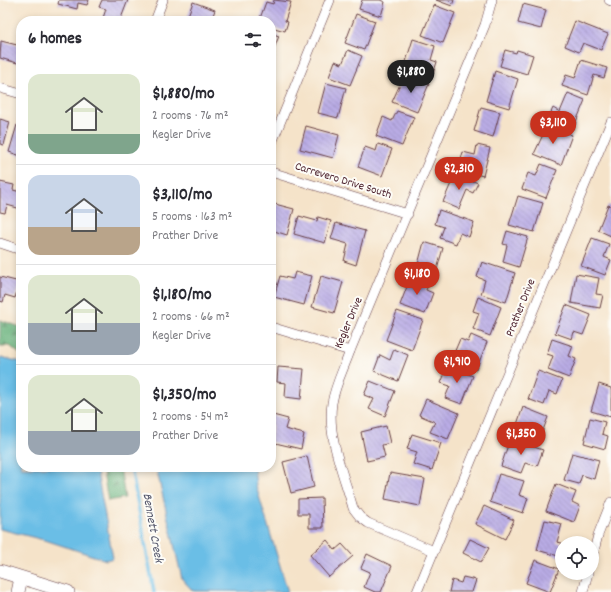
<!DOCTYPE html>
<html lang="en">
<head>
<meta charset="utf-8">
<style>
	body { margin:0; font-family:Dekko,sans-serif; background:#f7f7f7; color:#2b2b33; height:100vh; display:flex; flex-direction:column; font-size:15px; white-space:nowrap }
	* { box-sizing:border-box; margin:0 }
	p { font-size:13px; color:#7c7c81 }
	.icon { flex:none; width:22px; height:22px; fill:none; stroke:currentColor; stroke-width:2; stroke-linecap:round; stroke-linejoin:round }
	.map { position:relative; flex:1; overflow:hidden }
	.side { position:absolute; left:16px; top:16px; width:260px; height:456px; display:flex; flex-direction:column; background:#fff; border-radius:16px; box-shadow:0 2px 6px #0003 }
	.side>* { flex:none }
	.tools { position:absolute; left:555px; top:536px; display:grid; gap:8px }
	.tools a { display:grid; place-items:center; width:44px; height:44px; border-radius:50%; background:#fff; box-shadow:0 2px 6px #0003; font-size:20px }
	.price { position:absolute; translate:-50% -34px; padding:0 9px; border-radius:14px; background:#c8321e; color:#fff; font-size:13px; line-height:26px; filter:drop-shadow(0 1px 2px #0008) }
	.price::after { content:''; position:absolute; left:50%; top:24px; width:12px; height:9px; margin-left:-6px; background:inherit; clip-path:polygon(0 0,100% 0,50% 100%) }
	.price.selected { background:#222; color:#fff }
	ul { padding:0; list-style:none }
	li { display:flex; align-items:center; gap:12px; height:100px; padding:0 12px }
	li+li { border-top:1px solid #e1e1e2 }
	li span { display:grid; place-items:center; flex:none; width:112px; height:80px; border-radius:12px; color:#555 }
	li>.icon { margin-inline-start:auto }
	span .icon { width:48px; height:48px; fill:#fffc; stroke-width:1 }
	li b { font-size:17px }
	h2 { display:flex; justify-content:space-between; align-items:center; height:48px; padding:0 12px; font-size:17px }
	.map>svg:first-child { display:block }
	.forest { fill:url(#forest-firs); stroke:#586852 }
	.water { fill:#6abee6; stroke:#5a6e88 }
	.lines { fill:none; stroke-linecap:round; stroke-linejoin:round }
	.stream { stroke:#6abee6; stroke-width:3.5 }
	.building { fill:url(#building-back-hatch) }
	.minor-casing { stroke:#643c43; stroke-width:10 }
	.secondary-casing { stroke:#643c43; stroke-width:14 }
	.minor { stroke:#fff; stroke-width:9 }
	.secondary { stroke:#fff; stroke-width:13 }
	.labels { text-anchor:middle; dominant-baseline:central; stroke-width:4; stroke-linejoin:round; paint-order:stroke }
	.street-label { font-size:12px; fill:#4a1f2b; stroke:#fdfcf7 }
	.water-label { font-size:13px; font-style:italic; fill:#55576c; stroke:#fdfcf7 }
</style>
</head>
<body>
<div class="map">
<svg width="611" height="592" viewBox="0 0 611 592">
	<defs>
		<pattern id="forest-firs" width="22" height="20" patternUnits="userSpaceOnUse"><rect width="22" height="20" fill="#66b17a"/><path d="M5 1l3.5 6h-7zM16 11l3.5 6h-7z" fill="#568f64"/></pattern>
		<pattern id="building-back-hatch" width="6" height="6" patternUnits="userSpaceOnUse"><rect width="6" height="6" fill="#b9ace5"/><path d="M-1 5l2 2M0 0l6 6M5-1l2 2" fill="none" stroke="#988bba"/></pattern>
	</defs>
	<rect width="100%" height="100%" fill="#fdfcf7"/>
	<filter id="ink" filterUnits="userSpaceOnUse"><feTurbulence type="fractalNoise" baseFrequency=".025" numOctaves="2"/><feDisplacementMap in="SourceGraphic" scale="8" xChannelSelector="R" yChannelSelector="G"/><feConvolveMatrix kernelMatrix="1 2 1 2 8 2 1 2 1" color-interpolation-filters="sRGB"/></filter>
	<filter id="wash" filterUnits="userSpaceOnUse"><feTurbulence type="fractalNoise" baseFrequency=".012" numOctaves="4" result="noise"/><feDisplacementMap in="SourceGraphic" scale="16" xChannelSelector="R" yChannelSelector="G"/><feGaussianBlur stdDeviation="0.9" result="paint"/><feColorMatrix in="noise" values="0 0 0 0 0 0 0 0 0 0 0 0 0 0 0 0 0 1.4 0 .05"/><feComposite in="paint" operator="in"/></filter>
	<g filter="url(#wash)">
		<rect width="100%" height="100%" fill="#f5e3c9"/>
		<g class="forest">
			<path d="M 0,320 L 21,327 L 21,355 L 10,346 L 0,346 Z"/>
			<path d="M 102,467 L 120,467 L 125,498 L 108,501 Z"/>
		</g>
		<g class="water">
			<path d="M 1,357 L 21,362 L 21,467 L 96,467 L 113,558 L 106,560 L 48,541 L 0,529 L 0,358 Z"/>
			<path d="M 156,467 L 254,467 L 256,486 L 288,592 L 193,591 L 182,579 Z"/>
		</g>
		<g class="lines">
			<path class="stream" d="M 131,467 L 154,592"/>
		</g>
		<g id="blocks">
			<g class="building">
				<path d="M 59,0 L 89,0 L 87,5 L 78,3 L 77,9 L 58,4 Z"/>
				<path d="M 102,0 L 128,0 L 120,21 L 102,21 L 106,9 L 99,7 Z"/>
				<path d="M 274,0 L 291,2 L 285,21 L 288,22 L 285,31 L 271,27 L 271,21 L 259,21 L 266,2 L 273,4 Z"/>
				<path d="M 362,0 L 380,0 L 385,2 L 381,16 L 359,9 Z"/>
				<path d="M 436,0 L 454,0 L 452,6 Z"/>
				<path d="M 193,2 L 215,10 L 211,21 L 186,21 Z"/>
				<path d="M 523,4 L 546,10 L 541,29 L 518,23 Z"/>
				<path d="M 434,5 L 455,13 L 443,43 L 422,35 Z"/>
				<path d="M 356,14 L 375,21 L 364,50 L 345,43 Z"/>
				<path d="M 575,21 L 608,34 L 601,50 L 583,43 L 579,52 L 565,46 Z"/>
				<path d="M 271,33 L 279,36 L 271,56 Z"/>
				<path d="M 413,39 L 435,46 L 431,60 L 437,62 L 432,77 L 404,68 Z"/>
				<path d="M 1,41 L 21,46 L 21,64 L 0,58 Z"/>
				<path d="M 348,50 L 362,56 L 350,85 L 329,77 L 335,61 L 342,64 Z"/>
				<path d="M 505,50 L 516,53 L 517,50 L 533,55 L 527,74 L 500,66 Z"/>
				<path d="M 581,60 L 607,68 L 604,78 L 594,75 L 588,95 L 562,86 L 566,75 L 575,78 Z"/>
				<path d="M 495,71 L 518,79 L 509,108 L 486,101 Z"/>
				<path d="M 412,77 L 429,84 L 417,112 L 392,102 L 401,82 L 409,85 Z"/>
				<path d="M 326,83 L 346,88 L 338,118 L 318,113 Z"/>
				<path d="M 568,93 L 585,100 L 573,129 L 548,119 L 553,108 L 560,112 Z"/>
				<path d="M 481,107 L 500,112 L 493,137 L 474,131 Z"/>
				<path d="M 397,111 L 414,117 L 402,146 L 376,136 L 383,117 L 392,121 Z"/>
				<path d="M 0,119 L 10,122 L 4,145 L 0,144 Z"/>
				<path d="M 17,125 L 21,126 L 21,156 L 9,152 Z"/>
				<path d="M 306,126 L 339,135 L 333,158 L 300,149 Z"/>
				<path d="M 547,126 L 572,135 L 561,165 L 534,154 Z"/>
				<path d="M 378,144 L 392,149 L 382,176 L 358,167 L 365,147 L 376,151 Z"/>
				<path d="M 477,145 L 490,148 L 483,176 L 458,169 L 463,152 L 475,155 Z"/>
				<path d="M 541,164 L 557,170 L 546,198 L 522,189 L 528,173 L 536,176 Z"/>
				<path d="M 455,174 L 478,183 L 473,193 L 467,190 L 459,209 L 443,202 Z"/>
				<path d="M 0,182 L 14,185 L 13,190 L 21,192 L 21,209 L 7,205 L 5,213 L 0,212 Z"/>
				<path d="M 518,196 L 543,203 L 534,232 L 509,225 Z"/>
				<path d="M 271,203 L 294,209 L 287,235 L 271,230 Z"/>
				<path d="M 608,205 L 611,206 L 611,236 L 598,230 Z"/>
				<path d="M 439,210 L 474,222 L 469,237 L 460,233 L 456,244 L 440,238 L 444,227 L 435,224 Z"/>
				<path d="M 299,216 L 317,221 L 318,217 L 331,221 L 325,243 L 294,234 Z"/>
				<path d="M 336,223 L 365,231 L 356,265 L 344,261 L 348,244 L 331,239 Z"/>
				<path d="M 507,231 L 528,237 L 519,267 L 503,262 L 507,245 L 503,244 Z"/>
				<path d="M 592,238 L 609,244 L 604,257 L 611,260 L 605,275 L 581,266 Z"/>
				<path d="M 424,242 L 443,248 L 435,277 L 416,272 Z"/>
				<path d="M 482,262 L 515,273 L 506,302 L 481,294 L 485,280 L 477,277 Z"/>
				<path d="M 295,272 L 312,276 L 304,305 L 274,297 L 280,276 L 293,279 Z"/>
				<path d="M 576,274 L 599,278 L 596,294 L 603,295 L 600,308 L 571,303 Z"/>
				<path d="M 321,276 L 343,282 L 334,313 L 312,307 Z"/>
				<path d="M 411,276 L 429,283 L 426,290 L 433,293 L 425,314 L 400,305 Z"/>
				<path d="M 0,277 L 20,282 L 15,298 L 5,295 L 3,302 L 0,301 Z"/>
				<path d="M 478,297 L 501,307 L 490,336 L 473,329 L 479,313 L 473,311 Z"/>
				<path d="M 566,305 L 591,315 L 583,335 L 574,332 L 572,339 L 555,333 Z"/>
				<path d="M 397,311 L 423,320 L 412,350 L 386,340 Z"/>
				<path d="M 471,335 L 487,342 L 476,370 L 451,360 L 460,339 L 468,342 Z"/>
				<path d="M 552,339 L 573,346 L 569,356 L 576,359 L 569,378 L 548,370 L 553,356 L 547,354 Z"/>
				<path d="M 394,349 L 408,355 L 398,381 L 374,371 L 380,355 L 390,360 Z"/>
				<path d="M 448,366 L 473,376 L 462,404 L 445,398 L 450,386 L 441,383 Z"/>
				<path d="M 278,367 L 304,369 L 301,399 L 285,397 L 286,383 L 277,382 Z"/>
				<path d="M 538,371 L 562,380 L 557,394 L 549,391 L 544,405 L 528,399 Z"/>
				<path d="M 370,381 L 395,391 L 385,416 L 369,409 L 374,399 L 364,395 Z"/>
				<path d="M 599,384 L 611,388 L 611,417 L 591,411 Z"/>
				<path d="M 426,399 L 459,413 L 448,439 L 430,432 L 435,422 L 419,415 Z"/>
				<path d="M 523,407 L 548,417 L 539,441 L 514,433 Z"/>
				<path d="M 273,415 L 288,419 L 285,429 L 304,434 L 301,449 L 271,442 Z"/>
				<path d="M 590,418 L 605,422 L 602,434 L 608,436 L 605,449 L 584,443 Z"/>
				<path d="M 386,426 L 390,443 L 382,445 L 385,457 L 367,461 L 361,432 Z"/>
				<path d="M 412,434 L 441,443 L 432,470 L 413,464 L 417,452 L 407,449 Z"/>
				<path d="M 510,439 L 543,450 L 537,466 L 525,463 L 521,473 L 501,466 Z"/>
				<path d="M 572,453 L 599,460 L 594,479 L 582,475 L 579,484 L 564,480 Z"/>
				<path d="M 307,456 L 314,487 L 291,493 L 283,462 Z"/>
				<path d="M 390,473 L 425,479 L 420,506 L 385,499 Z"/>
				<path d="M 499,474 L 524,481 L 519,495 L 528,498 L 523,513 L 490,502 Z"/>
				<path d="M 556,484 L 576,492 L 572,502 L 580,506 L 574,522 L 546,511 Z"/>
				<path d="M 322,498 L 323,528 L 309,528 L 309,514 L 298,514 L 298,499 Z"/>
				<path d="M 484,506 L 514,520 L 505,539 L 475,524 Z"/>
				<path d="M 545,520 L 562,524 L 557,542 L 562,543 L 562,557 L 537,550 Z"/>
				<path d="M 470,539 L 489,548 L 481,562 L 463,553 Z"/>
				<path d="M 327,540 L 335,550 L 342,544 L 353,556 L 329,577 L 310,555 Z"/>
				<path d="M 367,554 L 392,566 L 381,592 L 375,592 L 364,587 L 370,572 L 361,568 Z"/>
				<path d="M 535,560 L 559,569 L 550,592 L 526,583 Z"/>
				<path d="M 463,577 L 476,580 L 472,592 L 449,592 L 452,580 L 461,583 Z"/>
			</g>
		</g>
	</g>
	<g filter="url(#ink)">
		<use href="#blocks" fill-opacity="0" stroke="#643c43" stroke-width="1"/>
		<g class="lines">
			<g class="minor-casing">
				<g id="minor">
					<path d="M 609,0 L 611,1"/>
					<path d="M 155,21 L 163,0"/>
					<path d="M 0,88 L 21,94"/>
					<path d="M 271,145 L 330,0"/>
					<path d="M 271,172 L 408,214"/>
					<path d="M 0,243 L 21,250"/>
					<path d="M 271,327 L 350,351"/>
					<path d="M 434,551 L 368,523 L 360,517 L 353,508 C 344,475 327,438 332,403 C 335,385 344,368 350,351 L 485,25 L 492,0"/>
					<path d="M 592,559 L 598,535 L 611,502"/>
					<path d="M 417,592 L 611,122"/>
					<path d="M 583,592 L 588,573"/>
				</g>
			</g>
			<g class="secondary-casing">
				<g id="secondary">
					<path d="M 0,571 L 68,592"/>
					<path d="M 18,592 L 21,578"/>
				</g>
			</g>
			<use href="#minor" class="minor"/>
			<use href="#secondary" class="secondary"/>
		</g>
	</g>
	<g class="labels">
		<g class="street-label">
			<text transform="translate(343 181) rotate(17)">Carrevero Drive South</text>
			<text transform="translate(521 308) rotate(-68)">Prather Drive</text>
			<text transform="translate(349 323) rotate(-67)">Kegler Drive</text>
		</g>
		<g class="water-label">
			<text transform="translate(152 528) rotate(80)">Bennett Creek</text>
		</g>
	</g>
</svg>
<div class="tools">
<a><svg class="icon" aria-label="locate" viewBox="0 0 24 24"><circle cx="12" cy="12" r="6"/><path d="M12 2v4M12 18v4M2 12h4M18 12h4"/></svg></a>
</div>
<b class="price selected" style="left:411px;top:94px">$1,880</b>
<b class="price" style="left:553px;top:145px">$3,110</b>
<b class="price" style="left:459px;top:191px">$2,310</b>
<b class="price" style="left:417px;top:296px">$1,180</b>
<b class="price" style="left:457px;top:384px">$1,910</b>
<b class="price" style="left:521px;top:456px">$1,350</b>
<section class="side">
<h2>6 homes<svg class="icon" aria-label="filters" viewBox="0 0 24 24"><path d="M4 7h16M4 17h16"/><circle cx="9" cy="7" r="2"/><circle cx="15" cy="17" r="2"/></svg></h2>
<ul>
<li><span style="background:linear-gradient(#dfe7d0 75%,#7fa58c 0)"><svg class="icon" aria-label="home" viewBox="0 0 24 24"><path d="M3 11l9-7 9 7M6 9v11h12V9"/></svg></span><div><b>$1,880/mo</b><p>2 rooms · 76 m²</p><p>Kegler Drive</p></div></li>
<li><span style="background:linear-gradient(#c9d6e8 65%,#b9a48a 0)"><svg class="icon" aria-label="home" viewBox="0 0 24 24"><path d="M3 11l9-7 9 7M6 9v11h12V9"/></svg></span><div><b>$3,110/mo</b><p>5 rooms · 163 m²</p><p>Prather Drive</p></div></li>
<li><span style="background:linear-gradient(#dfe7d0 60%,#9aa5b1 0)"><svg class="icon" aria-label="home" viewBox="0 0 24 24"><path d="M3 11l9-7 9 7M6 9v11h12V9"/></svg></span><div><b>$1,180/mo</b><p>2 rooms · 66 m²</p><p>Kegler Drive</p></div></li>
<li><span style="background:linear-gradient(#dfe7d0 70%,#9aa5b1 0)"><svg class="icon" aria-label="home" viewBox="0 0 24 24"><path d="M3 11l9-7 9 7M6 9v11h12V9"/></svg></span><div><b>$1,350/mo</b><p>2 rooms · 54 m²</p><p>Prather Drive</p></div></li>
</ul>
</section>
</div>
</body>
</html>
